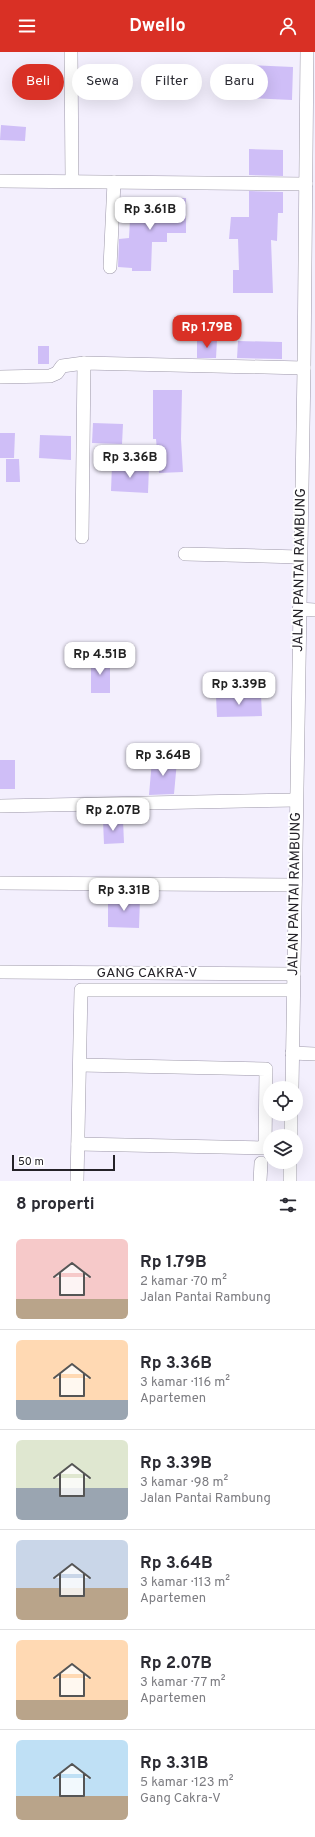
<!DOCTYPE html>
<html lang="id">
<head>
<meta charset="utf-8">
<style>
	body { margin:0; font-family:Overpass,sans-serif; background:#f7f7f7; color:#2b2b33; height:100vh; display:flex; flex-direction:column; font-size:15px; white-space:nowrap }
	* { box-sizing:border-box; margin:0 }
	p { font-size:13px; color:#7c7c81 }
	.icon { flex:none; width:22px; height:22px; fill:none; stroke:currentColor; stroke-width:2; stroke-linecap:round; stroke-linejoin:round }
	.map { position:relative; height:1129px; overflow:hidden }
	.sheet { display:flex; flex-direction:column; background:#fff; flex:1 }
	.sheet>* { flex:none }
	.top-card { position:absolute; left:12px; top:12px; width:291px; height:36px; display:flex; gap:8px }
	.controls { position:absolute; left:263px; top:1029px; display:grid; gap:8px }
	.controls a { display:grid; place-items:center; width:40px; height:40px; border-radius:50%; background:#fff; box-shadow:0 4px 16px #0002; font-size:20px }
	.scale { position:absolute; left:12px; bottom:10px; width:103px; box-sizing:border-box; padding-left:4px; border:2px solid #242228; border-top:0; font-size:11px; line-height:14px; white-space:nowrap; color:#242228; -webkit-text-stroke:3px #fff; paint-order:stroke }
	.price { position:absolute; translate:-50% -34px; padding:0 9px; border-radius:8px; background:#fff; color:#222; font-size:13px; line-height:26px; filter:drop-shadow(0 1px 2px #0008) }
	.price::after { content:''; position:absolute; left:50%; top:24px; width:12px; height:9px; margin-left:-6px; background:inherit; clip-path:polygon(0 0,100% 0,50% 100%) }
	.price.selected { background:#d93025; color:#fff }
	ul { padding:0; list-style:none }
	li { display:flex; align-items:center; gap:12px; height:100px; padding:0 16px }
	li+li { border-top:1px solid #e1e1e2 }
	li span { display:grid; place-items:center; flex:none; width:112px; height:80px; border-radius:6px; color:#555 }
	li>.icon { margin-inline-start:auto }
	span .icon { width:48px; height:48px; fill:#fffc; stroke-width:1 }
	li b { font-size:17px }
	h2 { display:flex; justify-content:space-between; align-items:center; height:48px; padding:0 16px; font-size:17px }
	.pill { padding:0 14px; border-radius:18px; background:#fff; box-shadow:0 4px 16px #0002; font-size:14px; line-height:36px }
	.pill.selected { background:#d93025; color:#fff }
	header { display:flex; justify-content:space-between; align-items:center; height:52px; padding:0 16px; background:#d93025; color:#fff; font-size:18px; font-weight:700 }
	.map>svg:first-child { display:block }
	.building { fill:#cfbef7 }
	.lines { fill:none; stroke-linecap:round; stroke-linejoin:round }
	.minor-casing { stroke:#9d98a9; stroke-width:14 }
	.minor { stroke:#fff; stroke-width:13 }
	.labels { text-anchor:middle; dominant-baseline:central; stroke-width:4; stroke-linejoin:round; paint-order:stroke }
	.street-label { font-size:14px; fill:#242228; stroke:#fff }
</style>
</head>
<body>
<header><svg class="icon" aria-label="menu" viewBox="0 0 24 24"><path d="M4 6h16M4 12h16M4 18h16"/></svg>Dwello<svg class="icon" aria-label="person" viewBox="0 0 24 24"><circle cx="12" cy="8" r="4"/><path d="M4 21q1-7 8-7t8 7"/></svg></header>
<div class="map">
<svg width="315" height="1129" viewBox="0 0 315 1129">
	<rect width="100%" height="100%" fill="#f3effd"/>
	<g class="building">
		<path d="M 249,13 L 293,15 L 292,48 L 247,46 Z"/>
		<path d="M 1,73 L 26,75 L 25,89 L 0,88 Z"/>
		<path d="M 249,97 L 283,98 L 283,124 L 249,123 Z"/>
		<path d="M 249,139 L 283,140 L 283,161 L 278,161 L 277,189 L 271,188 L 273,241 L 233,241 L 233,218 L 239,218 L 238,187 L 229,187 L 231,165 L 249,165 Z"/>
		<path d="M 172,146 L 186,146 L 186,181 L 167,181 L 167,190 L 152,190 L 151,219 L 132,219 L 132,216 L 118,215 L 119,187 L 129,186 L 131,148 L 144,148 L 144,151 L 172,151 Z"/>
		<path d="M 197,288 L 217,288 L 216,306 L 197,306 Z"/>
		<path d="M 238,289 L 282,290 L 282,307 L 237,306 Z"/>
		<rect x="38" y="294" width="11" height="18"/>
		<path d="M 153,338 L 182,338 L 181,387 L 183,420 L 159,421 L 156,387 L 153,387 Z"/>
		<path d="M 93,371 L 123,372 L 122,392 L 92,391 Z"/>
		<path d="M 0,381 L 15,381 L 14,406 L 0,406 Z"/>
		<path d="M 40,383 L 71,384 L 71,408 L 39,406 Z"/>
		<path d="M 6,407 L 19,407 L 20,430 L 6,430 Z"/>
		<path d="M 112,413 L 149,415 L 148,441 L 111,439 Z"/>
		<rect x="91" y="606" width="19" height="35"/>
		<path d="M 261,643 L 262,664 L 217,665 L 216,644 Z"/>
		<rect x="0" y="708" width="15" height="29"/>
		<path d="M 152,708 L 177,709 L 174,742 L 149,743 Z"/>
		<path d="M 103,768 L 123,768 L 124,791 L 104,792 Z"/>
		<path d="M 108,845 L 140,846 L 139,876 L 108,875 Z"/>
	</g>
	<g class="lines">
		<g class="minor-casing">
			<g id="minor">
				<path d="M 71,0 L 72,129"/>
				<path d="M 0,129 L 306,132"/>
				<path d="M 110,215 L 114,130"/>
				<path d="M 0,325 L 50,324 L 57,321 L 62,314 L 84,311 L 304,316"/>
				<path d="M 82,485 L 84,311"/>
				<path d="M 185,502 L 300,505"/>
				<path d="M 299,557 L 315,558"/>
				<path d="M 0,754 L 296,748"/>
				<path d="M 0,831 L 295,833"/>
				<path d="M 0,920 L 294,922"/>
				<path d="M 292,1001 L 315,1002"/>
				<path d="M 292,1036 L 304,316 L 307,0"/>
				<path d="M 291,1084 L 291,1062"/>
				<path d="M 78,1092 L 265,1096 L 266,1017 L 80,1013"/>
				<path d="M 77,1129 L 81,938 L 293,938"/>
				<path d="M 260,1129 L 261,1111"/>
				<path d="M 290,1129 L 290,1110"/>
			</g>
		</g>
		<use href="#minor" class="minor"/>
	</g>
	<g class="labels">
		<g class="street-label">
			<text transform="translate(300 518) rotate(-89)">JALAN PANTAI RAMBUNG</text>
			<text transform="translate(295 842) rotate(-89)">JALAN PANTAI RAMBUNG</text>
			<text x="147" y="921">GANG CAKRA-V</text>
		</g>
	</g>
</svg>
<div class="controls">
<a><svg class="icon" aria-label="locate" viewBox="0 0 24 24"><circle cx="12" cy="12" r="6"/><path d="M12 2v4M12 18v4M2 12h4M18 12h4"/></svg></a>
<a><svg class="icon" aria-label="layers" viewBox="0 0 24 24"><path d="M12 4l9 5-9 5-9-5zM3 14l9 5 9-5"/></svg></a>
</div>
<div class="scale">50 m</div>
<b class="price" style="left:150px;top:179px">Rp 3.61B</b>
<b class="price selected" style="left:207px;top:297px">Rp 1.79B</b>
<b class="price" style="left:130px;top:427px">Rp 3.36B</b>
<b class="price" style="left:100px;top:624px">Rp 4.51B</b>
<b class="price" style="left:239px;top:654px">Rp 3.39B</b>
<b class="price" style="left:163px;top:725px">Rp 3.64B</b>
<b class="price" style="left:113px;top:780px">Rp 2.07B</b>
<b class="price" style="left:124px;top:860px">Rp 3.31B</b>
<div class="top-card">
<a class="pill selected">Beli</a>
<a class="pill">Sewa</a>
<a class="pill">Filter</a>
<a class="pill">Baru</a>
</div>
</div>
<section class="sheet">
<h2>8 properti<svg class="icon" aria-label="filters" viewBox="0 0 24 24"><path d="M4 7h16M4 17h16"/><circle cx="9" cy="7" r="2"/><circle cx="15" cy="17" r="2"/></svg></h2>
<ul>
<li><span style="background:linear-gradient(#f6c9c9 75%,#b9a48a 0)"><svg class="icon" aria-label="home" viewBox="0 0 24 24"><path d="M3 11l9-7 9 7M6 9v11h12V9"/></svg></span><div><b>Rp 1.79B</b><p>2 kamar · 70 m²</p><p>Jalan Pantai Rambung</p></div></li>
<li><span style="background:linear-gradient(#ffd9b3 75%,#9aa5b1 0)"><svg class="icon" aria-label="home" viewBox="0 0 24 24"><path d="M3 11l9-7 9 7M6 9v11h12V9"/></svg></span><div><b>Rp 3.36B</b><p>3 kamar · 116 m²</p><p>Apartemen</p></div></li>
<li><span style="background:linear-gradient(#dfe7d0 60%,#9aa5b1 0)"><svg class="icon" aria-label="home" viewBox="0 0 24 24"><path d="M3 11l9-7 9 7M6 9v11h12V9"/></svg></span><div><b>Rp 3.39B</b><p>3 kamar · 98 m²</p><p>Jalan Pantai Rambung</p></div></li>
<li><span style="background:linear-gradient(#c9d6e8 60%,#b9a48a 0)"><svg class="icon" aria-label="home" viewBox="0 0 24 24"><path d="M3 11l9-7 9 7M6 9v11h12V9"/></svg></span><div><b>Rp 3.64B</b><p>3 kamar · 113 m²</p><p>Apartemen</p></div></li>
<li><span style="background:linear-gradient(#ffd9b3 75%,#b9a48a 0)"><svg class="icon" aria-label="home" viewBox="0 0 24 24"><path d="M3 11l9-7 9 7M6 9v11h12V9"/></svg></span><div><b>Rp 2.07B</b><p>3 kamar · 77 m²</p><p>Apartemen</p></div></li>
<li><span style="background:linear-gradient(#bfe0f5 70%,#b9a48a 0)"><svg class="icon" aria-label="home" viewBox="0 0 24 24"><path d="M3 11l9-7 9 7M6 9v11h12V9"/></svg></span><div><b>Rp 3.31B</b><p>5 kamar · 123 m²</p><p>Gang Cakra-V</p></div></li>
</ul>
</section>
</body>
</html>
